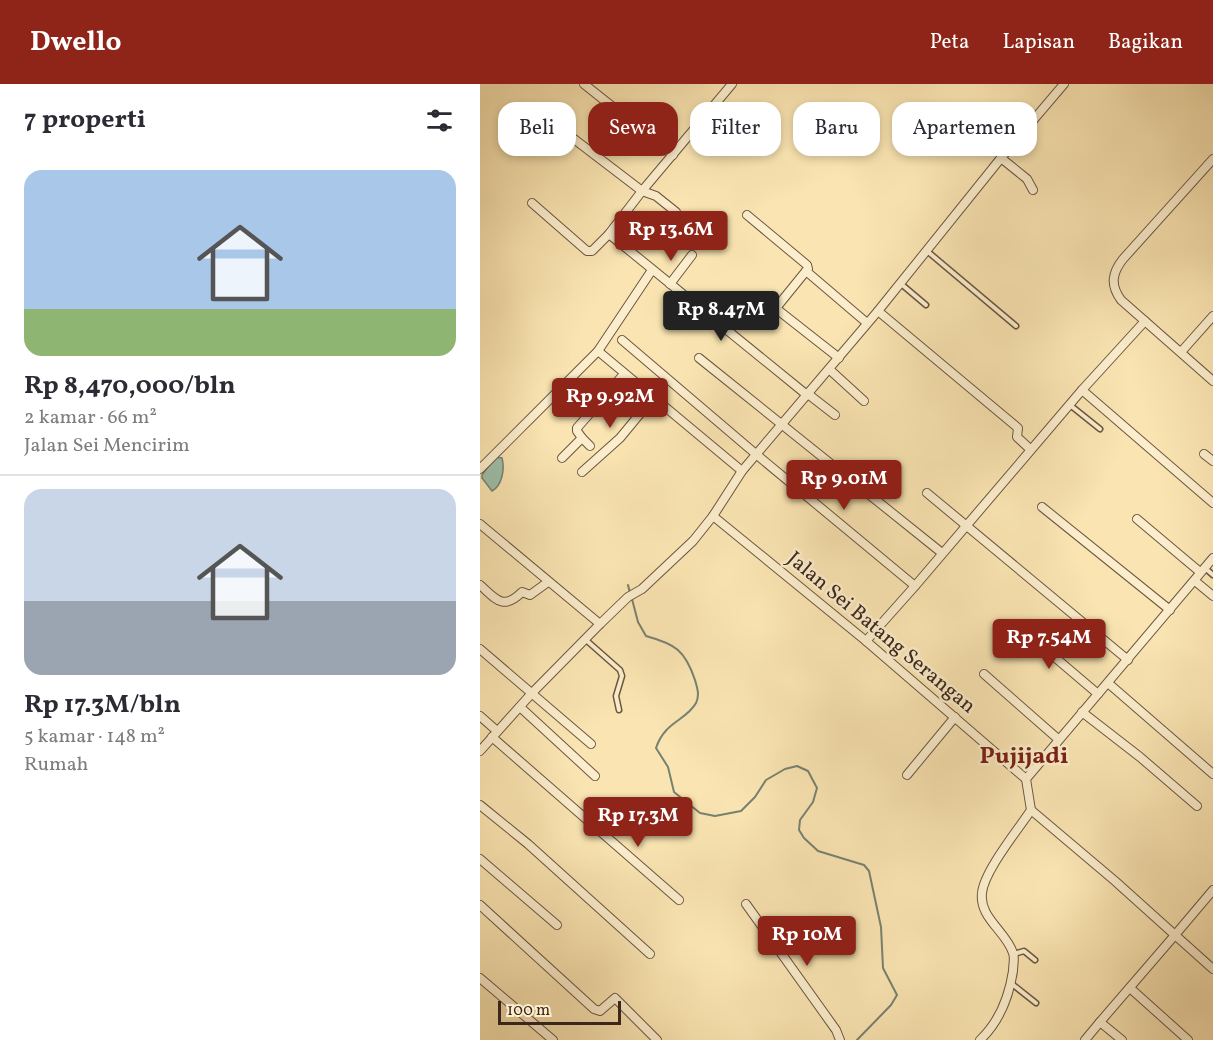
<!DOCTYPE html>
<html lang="id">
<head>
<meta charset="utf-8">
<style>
	body { margin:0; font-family:Vollkorn,serif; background:#f7f7f7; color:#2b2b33; height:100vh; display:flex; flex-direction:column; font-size:22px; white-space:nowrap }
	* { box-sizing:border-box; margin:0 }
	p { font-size:20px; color:#7c7c81 }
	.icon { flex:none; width:33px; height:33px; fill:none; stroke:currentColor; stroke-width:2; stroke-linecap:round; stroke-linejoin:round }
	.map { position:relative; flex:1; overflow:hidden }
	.sheet { display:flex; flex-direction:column; background:#fff; width:480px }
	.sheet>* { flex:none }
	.top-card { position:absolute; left:18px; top:18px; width:570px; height:54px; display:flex; gap:12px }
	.scale { position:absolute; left:18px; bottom:15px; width:123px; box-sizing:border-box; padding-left:6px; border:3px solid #3b271c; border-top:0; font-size:16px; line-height:21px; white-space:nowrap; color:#3b271c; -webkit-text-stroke:4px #fceecd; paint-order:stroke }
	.price { position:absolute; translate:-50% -51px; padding:0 14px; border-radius:6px; background:#8f2418; color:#fff; font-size:20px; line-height:39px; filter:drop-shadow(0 2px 3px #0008) }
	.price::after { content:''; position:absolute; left:50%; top:36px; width:18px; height:14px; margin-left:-9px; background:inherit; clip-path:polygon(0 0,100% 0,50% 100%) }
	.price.on { background:#222; color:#fff }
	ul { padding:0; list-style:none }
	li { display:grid; align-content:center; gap:12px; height:318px; padding:0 24px }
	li+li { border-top:2px solid #e1e1e2 }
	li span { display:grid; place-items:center; height:186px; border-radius:18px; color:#555 }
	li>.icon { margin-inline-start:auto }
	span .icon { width:108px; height:108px; fill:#fffc; stroke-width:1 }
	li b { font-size:26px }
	h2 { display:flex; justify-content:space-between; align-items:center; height:72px; padding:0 24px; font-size:26px }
	.tag { padding:0 21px; border-radius:18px; background:#fff; box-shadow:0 3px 9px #0003; font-size:21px; line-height:54px }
	.tag.on { background:#8f2418; color:#fff }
	header { display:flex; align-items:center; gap:36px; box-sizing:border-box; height:84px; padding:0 30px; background:#8f2418; color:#fff }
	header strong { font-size:28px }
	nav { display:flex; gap:33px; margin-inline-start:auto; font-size:21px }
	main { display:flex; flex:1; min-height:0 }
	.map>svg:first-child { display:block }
	.water { fill:#9ebfaa; stroke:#768271; stroke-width:1.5 }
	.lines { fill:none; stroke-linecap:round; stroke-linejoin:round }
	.stream { stroke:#768271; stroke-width:2 }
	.service-casing { stroke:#6b5642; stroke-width:7 }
	.minor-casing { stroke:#6b5642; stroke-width:10 }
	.service { stroke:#fceecd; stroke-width:4 }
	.minor { stroke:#fceecd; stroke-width:8 }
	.labels { text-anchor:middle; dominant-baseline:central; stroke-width:5; stroke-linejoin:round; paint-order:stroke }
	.street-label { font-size:21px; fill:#3b271c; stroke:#fceecd }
	.quarter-label { font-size:24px; font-weight:bold; fill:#7a1f14; stroke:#fceecd }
</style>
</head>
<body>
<header>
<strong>Dwello</strong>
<nav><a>Peta</a><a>Lapisan</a><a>Bagikan</a></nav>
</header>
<main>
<section class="sheet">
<h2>7 properti<svg class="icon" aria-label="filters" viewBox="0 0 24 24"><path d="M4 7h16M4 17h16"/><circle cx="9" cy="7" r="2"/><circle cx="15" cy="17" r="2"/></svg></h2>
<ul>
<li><span style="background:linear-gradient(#a9c7e8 75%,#8fb573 0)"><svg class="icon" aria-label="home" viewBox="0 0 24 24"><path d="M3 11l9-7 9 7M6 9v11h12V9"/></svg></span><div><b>Rp 8,470,000/bln</b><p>2 kamar · 66 m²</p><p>Jalan Sei Mencirim</p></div></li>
<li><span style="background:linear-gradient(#c9d6e8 60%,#9aa5b1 0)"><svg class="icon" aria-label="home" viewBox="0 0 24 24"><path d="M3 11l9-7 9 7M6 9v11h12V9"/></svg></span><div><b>Rp 17.3M/bln</b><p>5 kamar · 148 m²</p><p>Rumah</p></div></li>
</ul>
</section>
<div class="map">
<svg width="733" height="956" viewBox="0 0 733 956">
	<rect width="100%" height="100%" fill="#fae5b2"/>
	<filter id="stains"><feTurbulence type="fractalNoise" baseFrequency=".00333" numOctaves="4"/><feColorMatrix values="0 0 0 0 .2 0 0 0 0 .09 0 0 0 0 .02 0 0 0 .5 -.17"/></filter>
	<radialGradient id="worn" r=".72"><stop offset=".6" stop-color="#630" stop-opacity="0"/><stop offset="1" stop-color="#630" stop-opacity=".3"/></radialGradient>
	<path class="water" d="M 15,373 L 22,374 C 25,385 22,402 12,407 L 2,394 L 2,391 Z"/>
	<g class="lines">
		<g class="stream">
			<path d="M 148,501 L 150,509"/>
			<path d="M 152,515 L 158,538 L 166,552 C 195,560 205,566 215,596 C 217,603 220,611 216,619 C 206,637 185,637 176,664 L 188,683 L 194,708 L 220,729 L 235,732 L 261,727 L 275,713 L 286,696 L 305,685 L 317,682 L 328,687 L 337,704 L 333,718 L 320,736 L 319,746 L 324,754 L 338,767 L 384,781 L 389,787 L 401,843 L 403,884 L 417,911 L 411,921 L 377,956"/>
		</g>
		<g class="service-casing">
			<g id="service">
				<path d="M 447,167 L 536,242"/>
				<path d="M 420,199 L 446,221"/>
				<path d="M 590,321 L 620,345"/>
				<path d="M 725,484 L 733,491"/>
				<path d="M 106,556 L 140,586 L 142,592 L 136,612 L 139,626"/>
				<path d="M 534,870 L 544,867 L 555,876"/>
				<path d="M 532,900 L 556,919"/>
			</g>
		</g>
		<g class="minor-casing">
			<g id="minor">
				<path d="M 104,0 L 193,71"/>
				<path d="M 77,42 L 162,107 L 176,112 L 196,128"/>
				<path d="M 521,74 L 547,95 L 553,106"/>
				<path d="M 733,75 L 643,175 C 632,189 630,201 641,216 L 733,297"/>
				<path d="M 52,119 L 107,167 L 112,167 L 129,150 L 162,107 L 252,0"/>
				<path d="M 267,131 L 327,181 L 328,185 L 326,187 L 387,239"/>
				<path d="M 129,150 L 327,311"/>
				<path d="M 190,200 L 212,171"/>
				<path d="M 289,219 L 359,274"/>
				<path d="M 296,224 L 326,187"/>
				<path d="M 398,227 L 538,344 L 537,353 L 550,365"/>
				<path d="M 142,256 L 277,371 L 435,502"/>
				<path d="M 118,267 L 262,387"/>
				<path d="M 701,268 L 733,232"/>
				<path d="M 219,274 L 462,469"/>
				<path d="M 349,285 L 384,317"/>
				<path d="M 602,306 L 733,419"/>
				<path d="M 328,310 L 355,331"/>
				<path d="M 102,354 L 110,362"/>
				<path d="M 724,370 L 733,377"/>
				<path d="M 82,374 L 102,354 L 97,347 L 97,344 L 144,290"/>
				<path d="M 0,385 L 118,267 L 172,186"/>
				<path d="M 102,388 L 140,354 L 173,314"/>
				<path d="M 447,409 L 648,576"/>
				<path d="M 562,423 L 690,526"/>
				<path d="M 233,432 L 386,557 L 546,695"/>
				<path d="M 657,435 L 720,488"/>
				<path d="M 0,440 L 120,540"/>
				<path d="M 715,497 L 733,512"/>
				<path d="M 0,501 C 16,515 23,527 42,508 L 50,511 L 68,498"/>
				<path d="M 537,541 L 618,610"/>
				<path d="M 386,557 L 435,502 L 602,306 L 665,237"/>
				<path d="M 0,565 L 111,660"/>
				<path d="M 504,590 L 578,655"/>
				<path d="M 628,599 L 733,690"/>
				<path d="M 40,623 L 115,692"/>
				<path d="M 602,628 L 660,673 L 717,722"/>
				<path d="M 0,632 L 17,647"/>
				<path d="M 12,653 L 199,816"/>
				<path d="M 0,667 L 52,609 L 120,540 L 148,513 L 162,505 L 213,457 L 233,432 L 262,387 L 398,227 L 521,74 L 584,0"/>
				<path d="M 427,691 L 475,633"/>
				<path d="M 0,721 L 48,760 L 170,870"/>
				<path d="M 0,775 L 77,841"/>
				<path d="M 733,806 L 695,851 L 733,885"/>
				<path d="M 266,820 L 356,946 L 360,956"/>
				<path d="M 0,821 L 114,925 L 120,927 L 135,914 L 177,956"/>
				<path d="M 0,894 L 73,956"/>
				<path d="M 650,904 L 708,956"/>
				<path d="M 500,956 C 520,937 529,913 533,887 C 533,881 535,874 533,869 C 526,847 499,834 502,809 C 504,787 538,746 551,726"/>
				<path d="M 605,956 L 620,938"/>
				<path d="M 642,956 L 620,938 L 695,851 L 635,797 L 551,726 L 546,695 L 733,474"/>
			</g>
		</g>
		<use href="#service" class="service"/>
		<use href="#minor" class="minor"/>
	</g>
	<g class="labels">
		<g class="street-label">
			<text transform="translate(401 549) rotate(40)">Jalan Sei Batang Serangan</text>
		</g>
		<g class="quarter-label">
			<text x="544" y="673">Pujijadi</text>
		</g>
	</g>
	<rect width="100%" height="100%" filter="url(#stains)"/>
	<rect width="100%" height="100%" fill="url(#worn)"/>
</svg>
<div class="scale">100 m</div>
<b class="price" style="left:191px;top:178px">Rp 13.6M</b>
<b class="price on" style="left:241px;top:258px">Rp 8.47M</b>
<b class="price" style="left:130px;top:345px">Rp 9.92M</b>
<b class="price" style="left:364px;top:427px">Rp 9.01M</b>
<b class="price" style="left:569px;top:586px">Rp 7.54M</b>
<b class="price" style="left:158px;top:764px">Rp 17.3M</b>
<b class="price" style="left:327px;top:883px">Rp 10M</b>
<div class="top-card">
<a class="tag">Beli</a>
<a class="tag on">Sewa</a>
<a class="tag">Filter</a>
<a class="tag">Baru</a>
<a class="tag">Apartemen</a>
</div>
</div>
</main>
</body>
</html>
